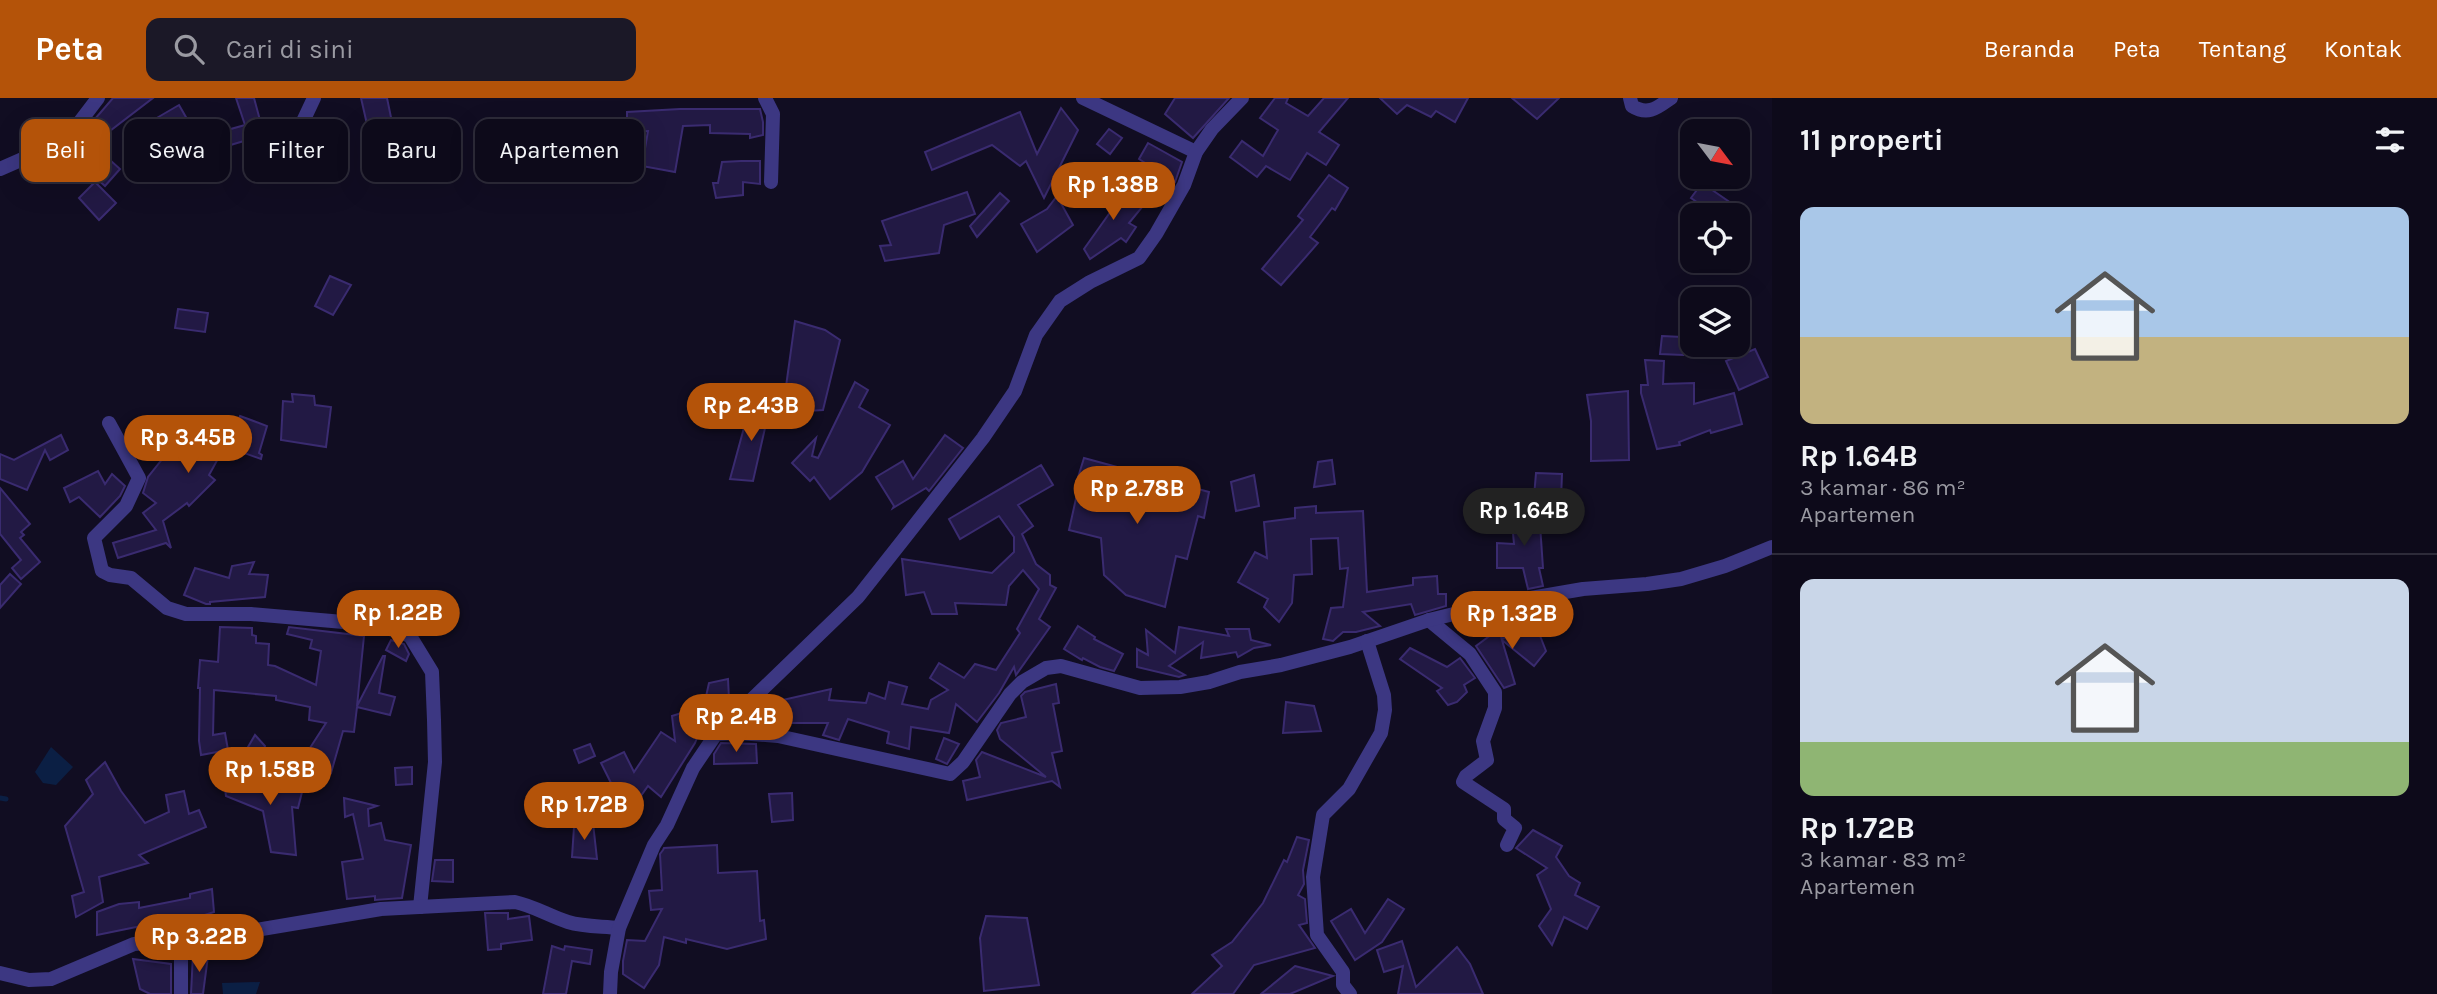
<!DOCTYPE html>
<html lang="id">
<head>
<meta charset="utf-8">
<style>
	body { margin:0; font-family:Karla,sans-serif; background:#1b1827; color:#f1f3f6; height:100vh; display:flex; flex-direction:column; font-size:26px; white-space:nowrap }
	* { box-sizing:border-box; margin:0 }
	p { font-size:23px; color:#9a9aa2 }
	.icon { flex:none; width:38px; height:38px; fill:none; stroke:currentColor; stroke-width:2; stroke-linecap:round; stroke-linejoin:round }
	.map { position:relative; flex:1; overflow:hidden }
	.panel { display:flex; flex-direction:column; background:#0d0a1a; width:665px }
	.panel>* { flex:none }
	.hud { position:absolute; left:21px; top:21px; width:665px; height:63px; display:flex; gap:14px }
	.needle { width:46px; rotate:122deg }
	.tools { position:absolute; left:1680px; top:21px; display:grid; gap:14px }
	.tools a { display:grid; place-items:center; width:70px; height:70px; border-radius:14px; background:#0d0a1a; box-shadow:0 7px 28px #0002,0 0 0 2px #2d2b39; font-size:35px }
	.price { position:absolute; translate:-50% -60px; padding:0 16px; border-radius:24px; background:#b45309; color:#fff; font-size:23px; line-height:46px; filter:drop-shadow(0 2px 4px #0008) }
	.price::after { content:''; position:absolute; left:50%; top:42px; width:21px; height:16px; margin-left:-10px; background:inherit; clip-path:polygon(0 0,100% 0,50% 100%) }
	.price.on { background:#222; color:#fff }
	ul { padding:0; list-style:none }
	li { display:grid; align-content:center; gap:14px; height:371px; padding:0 28px }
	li+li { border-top:2px solid #2d2b39 }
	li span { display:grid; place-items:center; height:217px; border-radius:14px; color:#555 }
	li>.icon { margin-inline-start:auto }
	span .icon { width:126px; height:126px; fill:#fffc; stroke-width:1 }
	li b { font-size:30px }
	h2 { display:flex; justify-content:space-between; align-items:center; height:84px; padding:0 28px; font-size:30px }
	.pill { padding:0 24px; border-radius:14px; background:#0d0a1a; box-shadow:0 7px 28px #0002,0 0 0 2px #2d2b39; font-size:24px; line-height:63px }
	.pill.on { background:#b45309; color:#fff }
	header { display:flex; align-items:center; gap:42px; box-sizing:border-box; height:98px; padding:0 35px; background:#b45309; color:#fff }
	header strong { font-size:33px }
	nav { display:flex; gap:38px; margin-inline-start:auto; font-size:24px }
	.search { width:490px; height:63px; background:#1b1827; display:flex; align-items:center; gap:18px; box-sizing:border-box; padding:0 24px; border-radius:14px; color:#9a9aa2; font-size:26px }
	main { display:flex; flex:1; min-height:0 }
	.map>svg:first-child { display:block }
	.water { fill:#0b1f44 }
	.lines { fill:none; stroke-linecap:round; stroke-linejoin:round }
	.stream { stroke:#0b1f44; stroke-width:5 }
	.building { fill:#221944; stroke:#3a2b70; stroke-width:2 }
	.minor { stroke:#3c3782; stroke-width:14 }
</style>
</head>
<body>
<header>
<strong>Peta</strong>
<div class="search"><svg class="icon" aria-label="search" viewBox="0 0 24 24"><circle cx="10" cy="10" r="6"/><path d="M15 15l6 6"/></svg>Cari di sini</div>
<nav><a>Beranda</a><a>Peta</a><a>Tentang</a><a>Kontak</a></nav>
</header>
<main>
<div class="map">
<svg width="1772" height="896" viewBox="0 0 1772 896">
	<rect width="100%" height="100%" fill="#110d22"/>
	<g class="water">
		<path d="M 51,649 L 73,669 L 56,687 L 43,685 L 35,674 Z"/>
		<path d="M 260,884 L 256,896 L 223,896 L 222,885 Z"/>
	</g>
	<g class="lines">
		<path class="stream" d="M 0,700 L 6,701"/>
	</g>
	<g class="building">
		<path d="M 113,0 L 153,0 L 98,42 L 88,29 Z"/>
		<path d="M 236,0 L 254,0 L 264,37 L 224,49 L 220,34 L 245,27 Z"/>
		<path d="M 361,0 L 387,0 L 393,29 L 369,35 Z"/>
		<path d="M 1175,0 L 1229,0 L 1193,40 L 1165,16 Z"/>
		<path d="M 1275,0 L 1288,0 L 1286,5 L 1308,18 L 1324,0 L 1348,0 L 1319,34 L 1339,47 L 1326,67 L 1307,55 L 1290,82 L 1266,68 L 1257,79 L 1230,59 L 1242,43 L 1263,58 L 1278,32 L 1260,20 Z"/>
		<path d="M 1380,0 L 1468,0 L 1455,24 L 1436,13 L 1431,19 L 1407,7 L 1397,16 Z"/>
		<path d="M 1512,0 L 1559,0 L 1537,21 Z"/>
		<path d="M 179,7 L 187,21 L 163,35 L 155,21 Z"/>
		<path d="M 1061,10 L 1078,32 L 1044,100 L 1026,63 L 1020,68 L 992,47 L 932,72 L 925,54 L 1020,14 L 1037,56 Z"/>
		<path d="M 680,11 L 760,11 L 763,24 L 763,37 L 750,40 L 750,36 L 710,35 L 710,27 L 683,28 L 675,74 L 642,68 L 648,33 L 627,34 L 627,14 Z"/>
		<path d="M 437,23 L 443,44 L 416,53 L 409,33 Z"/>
		<path d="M 1109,31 L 1122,40 L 1110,56 L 1097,46 Z"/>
		<path d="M 1148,45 L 1182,64 L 1175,84 L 1139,61 Z"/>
		<path d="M 100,53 L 120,71 L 105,88 L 85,70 Z"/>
		<path d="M 741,63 L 760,63 L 760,86 L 743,84 L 743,97 L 716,100 L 713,85 L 718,85 L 722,64 Z"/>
		<path d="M 1329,77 L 1348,90 L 1335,112 L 1332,110 L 1310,139 L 1318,145 L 1281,187 L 1262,171 L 1303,122 L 1298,118 Z"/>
		<path d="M 95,84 L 116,105 L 99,122 L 79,100 Z"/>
		<path d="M 1702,85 L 1731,105 L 1722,117 L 1716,117 L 1691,100 Z"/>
		<path d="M 1106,87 L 1127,105 L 1132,99 L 1143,108 L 1129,125 L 1136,129 L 1126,144 L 1121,140 L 1090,161 L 1084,151 L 1111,113 L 1096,100 Z"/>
		<path d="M 967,94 L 975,116 L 944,127 L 939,155 L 885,163 L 880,148 L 891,147 L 882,123 Z"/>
		<path d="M 1000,95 L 1009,103 L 977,139 L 970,128 Z"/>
		<path d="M 1057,98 L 1073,127 L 1037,154 L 1021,126 L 1047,111 Z"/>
		<path d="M 330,178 L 351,187 L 333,217 L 315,208 Z"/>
		<path d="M 178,211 L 208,215 L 205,234 L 175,230 Z"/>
		<path d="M 795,223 L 825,232 L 840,242 L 823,312 L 808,313 L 809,310 L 784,303 Z"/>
		<path d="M 1662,238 L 1682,239 L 1683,257 L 1660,256 Z"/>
		<path d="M 1755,251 L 1768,279 L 1739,292 L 1726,263 Z"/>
		<path d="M 1645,262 L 1664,263 L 1663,286 L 1694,285 L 1694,306 L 1734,295 L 1742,326 L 1711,335 L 1710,332 L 1679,344 L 1680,347 L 1657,351 L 1641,295 L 1641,287 L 1648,287 Z"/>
		<path d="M 855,284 L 868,292 L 859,309 L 890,327 L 862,374 L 830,401 L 814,379 L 810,383 L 792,365 L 816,340 L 812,358 L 818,360 Z"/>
		<path d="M 1628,293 L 1629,362 L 1591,363 L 1591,323 L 1587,297 Z"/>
		<path d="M 292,296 L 314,298 L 315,307 L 331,309 L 326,349 L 281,342 L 283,303 L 293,304 Z"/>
		<path d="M 751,304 L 770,308 L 753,383 L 730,381 Z"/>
		<path d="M 240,318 L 267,328 L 259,355 L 262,357 L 261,361 L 225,348 L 209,377 L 215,382 L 189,408 L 187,405 L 163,423 L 171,450 L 166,445 L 118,460 L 113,445 L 156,432 L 143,415 L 156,405 L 143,395 L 148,379 L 167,355 L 161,352 L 177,322 L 202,336 L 206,332 L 215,338 L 221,327 L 233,336 Z"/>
		<path d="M 61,337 L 68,352 L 50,362 L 45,352 L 27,392 L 0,381 L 0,356 L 14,362 Z"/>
		<path d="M 945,337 L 963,350 L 929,393 L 926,390 L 893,410 L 894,408 L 876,379 L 903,363 L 913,381 Z"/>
		<path d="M 1084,360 L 1209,394 L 1204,420 L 1198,418 L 1187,461 L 1176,458 L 1165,509 L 1126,497 L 1104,477 L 1101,440 L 1069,432 L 1079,387 L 1076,386 Z"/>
		<path d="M 1332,362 L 1335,386 L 1314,389 L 1318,364 Z"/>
		<path d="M 1041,367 L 1053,387 L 1018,407 L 1033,428 L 1022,436 L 1036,466 L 1050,477 L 1050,487 L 1056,490 L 1039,521 L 1050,529 L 1016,577 L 1014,569 L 999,595 L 977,624 L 956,606 L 949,635 L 911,629 L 909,651 L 887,645 L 889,634 L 848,621 L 839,642 L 823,637 L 828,625 L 757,625 L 758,609 L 767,600 L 774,600 L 774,604 L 831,591 L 829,602 L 866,605 L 869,595 L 885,601 L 889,584 L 907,589 L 902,606 L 928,611 L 931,602 L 948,592 L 930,580 L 939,565 L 964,580 L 975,566 L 996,572 L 1020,535 L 1017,531 L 1039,491 L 1023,472 L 1009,488 L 1006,507 L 955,505 L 957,516 L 932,516 L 924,494 L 906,497 L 902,461 L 992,475 L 1014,454 L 1014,439 L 999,418 L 960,441 L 949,421 Z"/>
		<path d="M 98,373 L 105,386 L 112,376 L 125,388 L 120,398 L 100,419 L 79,399 L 70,404 L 64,390 Z"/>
		<path d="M 1536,375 L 1562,376 L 1561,401 L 1534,399 Z"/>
		<path d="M 1254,377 L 1259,408 L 1236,413 L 1231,384 Z"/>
		<path d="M 0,390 L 30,426 L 21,434 L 24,437 L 20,440 L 40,464 L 21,481 L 12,470 L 21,462 L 0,436 Z"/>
		<path d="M 1316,408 L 1316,415 L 1363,413 L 1367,494 L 1413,487 L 1413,480 L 1437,478 L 1438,496 L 1446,496 L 1446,508 L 1415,517 L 1411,506 L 1363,514 L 1380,528 L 1356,534 L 1343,534 L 1333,543 L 1323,541 L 1331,510 L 1343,509 L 1348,470 L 1340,471 L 1338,440 L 1311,441 L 1312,476 L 1294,477 L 1292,505 L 1279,524 L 1264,509 L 1268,501 L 1238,484 L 1255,454 L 1267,460 L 1264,424 L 1295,420 L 1295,410 Z"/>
		<path d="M 1539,412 L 1543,470 L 1539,470 L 1543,488 L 1528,491 L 1523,470 L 1497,470 L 1497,445 L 1514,446 L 1511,414 Z"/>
		<path d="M 254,464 L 249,476 L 268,477 L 265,499 L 210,504 L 210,506 L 206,506 L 184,497 L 195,470 L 229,480 L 232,468 Z"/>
		<path d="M 10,476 L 21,486 L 0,510 L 0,487 Z"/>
		<path d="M 368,498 L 396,501 L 394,518 L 366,515 Z"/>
		<path d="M 1535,525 L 1546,553 L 1534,568 L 1502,542 L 1515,586 L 1504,590 L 1476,548 L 1499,531 L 1502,541 Z"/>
		<path d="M 1078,528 L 1095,539 L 1094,541 L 1123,556 L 1114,573 L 1100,569 L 1083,560 L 1082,562 L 1064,551 Z"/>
		<path d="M 220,529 L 252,530 L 252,537 L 256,538 L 256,545 L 269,546 L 268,567 L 275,568 L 316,587 L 321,553 L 310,550 L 312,542 L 287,536 L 289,529 L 364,538 L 357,608 L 383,558 L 385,558 L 379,595 L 395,599 L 390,617 L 357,609 L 354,634 L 343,633 L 331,675 L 314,666 L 316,657 L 308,653 L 326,625 L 309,622 L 310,609 L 276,602 L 276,598 L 214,592 L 213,637 L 225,635 L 228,652 L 201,657 L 199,643 L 200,590 L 198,590 L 200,562 L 218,564 Z"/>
		<path d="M 1179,529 L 1229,538 L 1226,531 L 1249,531 L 1251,542 L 1271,547 L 1254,550 L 1238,559 L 1236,554 L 1201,560 L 1203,544 L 1169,568 L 1185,577 L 1179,579 L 1137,569 L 1137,551 L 1148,557 L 1146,532 L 1175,555 Z"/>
		<path d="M 391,542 L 404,546 L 409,556 L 406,563 L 386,552 Z"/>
		<path d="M 1410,550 L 1447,569 L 1460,560 L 1475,580 L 1464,587 L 1467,594 L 1457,604 L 1448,607 L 1437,593 L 1442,590 L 1400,561 Z"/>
		<path d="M 728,581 L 729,601 L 705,603 L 709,585 Z"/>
		<path d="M 1056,586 L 1059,605 L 1053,606 L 1062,653 L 1052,655 L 1060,689 L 1052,683 L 967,702 L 963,683 L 980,679 L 976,662 L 982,654 L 1046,679 L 1000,641 L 997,632 L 1001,625 L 1026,619 L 1021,598 L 1025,594 Z"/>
		<path d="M 1286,604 L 1314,608 L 1321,633 L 1283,635 Z"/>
		<path d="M 710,606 L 695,645 L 661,699 L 648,688 L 625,720 L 609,708 L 617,697 L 601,665 L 624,654 L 634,674 L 661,634 L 675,643 L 672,618 Z"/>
		<path d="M 255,637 L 265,648 L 259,665 L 244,656 Z"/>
		<path d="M 944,640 L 959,646 L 947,666 L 936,661 Z"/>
		<path d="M 721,645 L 756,646 L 757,665 L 714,666 L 714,656 Z"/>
		<path d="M 590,646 L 595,658 L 579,665 L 574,652 Z"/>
		<path d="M 105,664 L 121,693 L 145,725 L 169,714 L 166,697 L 184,693 L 189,716 L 199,712 L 206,729 L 139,757 L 148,765 L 99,779 L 103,804 L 76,819 L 72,798 L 84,794 L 65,728 L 93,696 L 86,682 Z"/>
		<path d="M 412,669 L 412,686 L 396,687 L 395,670 Z"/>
		<path d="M 256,674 L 255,679 L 283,686 L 283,691 L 286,686 L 303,690 L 298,710 L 292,709 L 296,757 L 271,754 L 263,713 L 226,698 L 225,691 L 232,678 Z"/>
		<path d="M 792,695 L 793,722 L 772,724 L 769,696 Z"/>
		<path d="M 344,700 L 377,708 L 368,711 L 369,728 L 381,725 L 385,742 L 411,747 L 402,800 L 375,802 L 375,798 L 347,801 L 342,764 L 363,761 L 353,716 L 345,719 Z"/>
		<path d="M 593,725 L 597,761 L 572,759 L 574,729 Z"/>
		<path d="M 1533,732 L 1562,748 L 1556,759 L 1569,778 L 1580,785 L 1575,797 L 1599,809 L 1587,831 L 1564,819 L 1552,847 L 1539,828 L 1551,811 L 1537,777 L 1547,770 L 1516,750 Z"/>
		<path d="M 1297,739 L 1309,742 L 1303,772 L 1304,786 L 1298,797 L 1305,801 L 1307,825 L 1299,827 L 1315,850 L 1254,867 L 1233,896 L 1192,896 L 1222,868 L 1212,857 L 1232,844 L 1263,805 L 1284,762 L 1287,764 Z"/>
		<path d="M 717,747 L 718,775 L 757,773 L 760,823 L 764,822 L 766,841 L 727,851 L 686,841 L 686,845 L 664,839 L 659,867 L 644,890 L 623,876 L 623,863 L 627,842 L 645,843 L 662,811 L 651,812 L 649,793 L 662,792 L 660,756 L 663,752 L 664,750 Z"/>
		<path d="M 435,762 L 453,762 L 453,784 L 432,783 Z"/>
		<path d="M 212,791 L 214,814 L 186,823 L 146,827 L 97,837 L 97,814 L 119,806 L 139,804 L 139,810 L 190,800 L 190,796 Z"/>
		<path d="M 1388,801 L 1404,811 L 1382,844 L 1355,862 L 1331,823 L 1351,811 L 1365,835 Z"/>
		<path d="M 485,815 L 508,815 L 508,821 L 529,818 L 532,842 L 501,846 L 501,851 L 488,852 Z"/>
		<path d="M 986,818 L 1027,820 L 1039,887 L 984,893 L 980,840 Z"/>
		<path d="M 1402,843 L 1416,889 L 1457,849 L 1470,866 L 1483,896 L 1398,896 L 1403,868 L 1384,874 L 1377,852 Z"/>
		<path d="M 552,848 L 564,852 L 565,848 L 592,852 L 590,866 L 572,863 L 566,896 L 543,896 Z"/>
		<path d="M 193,856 L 208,858 L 203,896 L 191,896 Z"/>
		<path d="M 133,861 L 171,866 L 171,896 L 150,896 L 140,891 Z"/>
		<path d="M 1295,868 L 1333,878 L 1290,896 L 1261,896 Z"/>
	</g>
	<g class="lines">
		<g class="minor">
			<path d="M 765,0 L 773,16 L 771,84"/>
			<path d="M 1083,0 L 1196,54"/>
			<path d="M 1630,0 L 1632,8 C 1648,18 1657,10 1671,0"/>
			<path d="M 298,34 L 314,0"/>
			<path d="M 0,71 L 66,42 L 98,0"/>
			<path d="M 109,325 L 139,380 L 126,408 L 94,440 L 102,473 L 110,477 L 131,480 L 167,510 L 186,516 L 251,516 L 378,527 L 410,538 L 432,574 L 434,622 L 435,664 L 420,809"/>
			<path d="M 1429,522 L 1470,556 L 1495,594 L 1495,610 L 1483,643 L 1487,662 L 1466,678 L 1463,684 L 1504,711 L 1504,721 L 1515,730 L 1507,747"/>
			<path d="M 716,636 L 858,499 L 903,442 L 983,340 L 1015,293 L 1036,237 L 1060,203 L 1090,184 L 1139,160 L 1156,136 L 1184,87 L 1196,54 L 1212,31 L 1242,0"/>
			<path d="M 0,875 L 29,882 L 51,881 L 134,846 L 196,842 L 381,811 L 515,804 C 534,808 549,818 568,824 C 584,829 602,828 619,830"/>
			<path d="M 181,896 L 181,843"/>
			<path d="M 610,896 L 611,874 L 619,830 L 654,747 L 667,727 L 693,670 L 716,636 L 739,635 L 778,638 L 950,676 L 963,664 L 1010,596 L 1022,584 L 1046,570 L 1061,568 L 1140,590 L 1180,589 L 1209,584 L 1240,574 L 1281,567 L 1350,549 L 1429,522 L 1495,506 L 1583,491 L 1647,486 L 1681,481 L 1725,468 L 1772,449"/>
			<path d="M 1350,896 L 1343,887 L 1343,874 L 1317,837 L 1313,779 L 1323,717 L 1349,691 L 1381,635 L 1385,612 L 1384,597 L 1367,543"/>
		</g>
	</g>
</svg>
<div class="tools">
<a><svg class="needle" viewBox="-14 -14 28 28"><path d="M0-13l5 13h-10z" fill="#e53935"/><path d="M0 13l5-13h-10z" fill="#9a9aa2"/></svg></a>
<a><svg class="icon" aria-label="locate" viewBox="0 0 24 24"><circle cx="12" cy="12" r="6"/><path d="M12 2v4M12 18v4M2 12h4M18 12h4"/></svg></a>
<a><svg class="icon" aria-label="layers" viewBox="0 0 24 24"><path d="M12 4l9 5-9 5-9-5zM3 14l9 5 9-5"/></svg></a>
</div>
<b class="price" style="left:1113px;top:124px">Rp 1.38B</b>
<b class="price" style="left:751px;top:345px">Rp 2.43B</b>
<b class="price" style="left:188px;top:377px">Rp 3.45B</b>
<b class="price" style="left:1137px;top:428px">Rp 2.78B</b>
<b class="price on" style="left:1524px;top:450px">Rp 1.64B</b>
<b class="price" style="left:398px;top:552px">Rp 1.22B</b>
<b class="price" style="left:1512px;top:553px">Rp 1.32B</b>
<b class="price" style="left:736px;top:656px">Rp 2.4B</b>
<b class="price" style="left:270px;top:709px">Rp 1.58B</b>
<b class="price" style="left:584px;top:744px">Rp 1.72B</b>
<b class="price" style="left:199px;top:876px">Rp 3.22B</b>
<div class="hud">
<a class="pill on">Beli</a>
<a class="pill">Sewa</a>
<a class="pill">Filter</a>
<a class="pill">Baru</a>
<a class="pill">Apartemen</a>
</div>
</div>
<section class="panel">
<h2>11 properti<svg class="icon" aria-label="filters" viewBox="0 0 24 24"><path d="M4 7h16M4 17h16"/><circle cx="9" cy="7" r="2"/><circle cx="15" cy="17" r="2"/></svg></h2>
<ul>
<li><span style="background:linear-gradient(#a9c7e8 60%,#c2b280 0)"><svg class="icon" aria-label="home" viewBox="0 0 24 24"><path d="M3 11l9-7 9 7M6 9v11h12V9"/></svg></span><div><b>Rp 1.64B</b><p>3 kamar · 86 m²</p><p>Apartemen</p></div></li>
<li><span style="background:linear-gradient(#c9d6e8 75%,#8fb573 0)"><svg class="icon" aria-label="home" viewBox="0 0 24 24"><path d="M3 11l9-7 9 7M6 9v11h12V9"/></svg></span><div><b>Rp 1.72B</b><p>3 kamar · 83 m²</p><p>Apartemen</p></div></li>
</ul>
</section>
</main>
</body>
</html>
